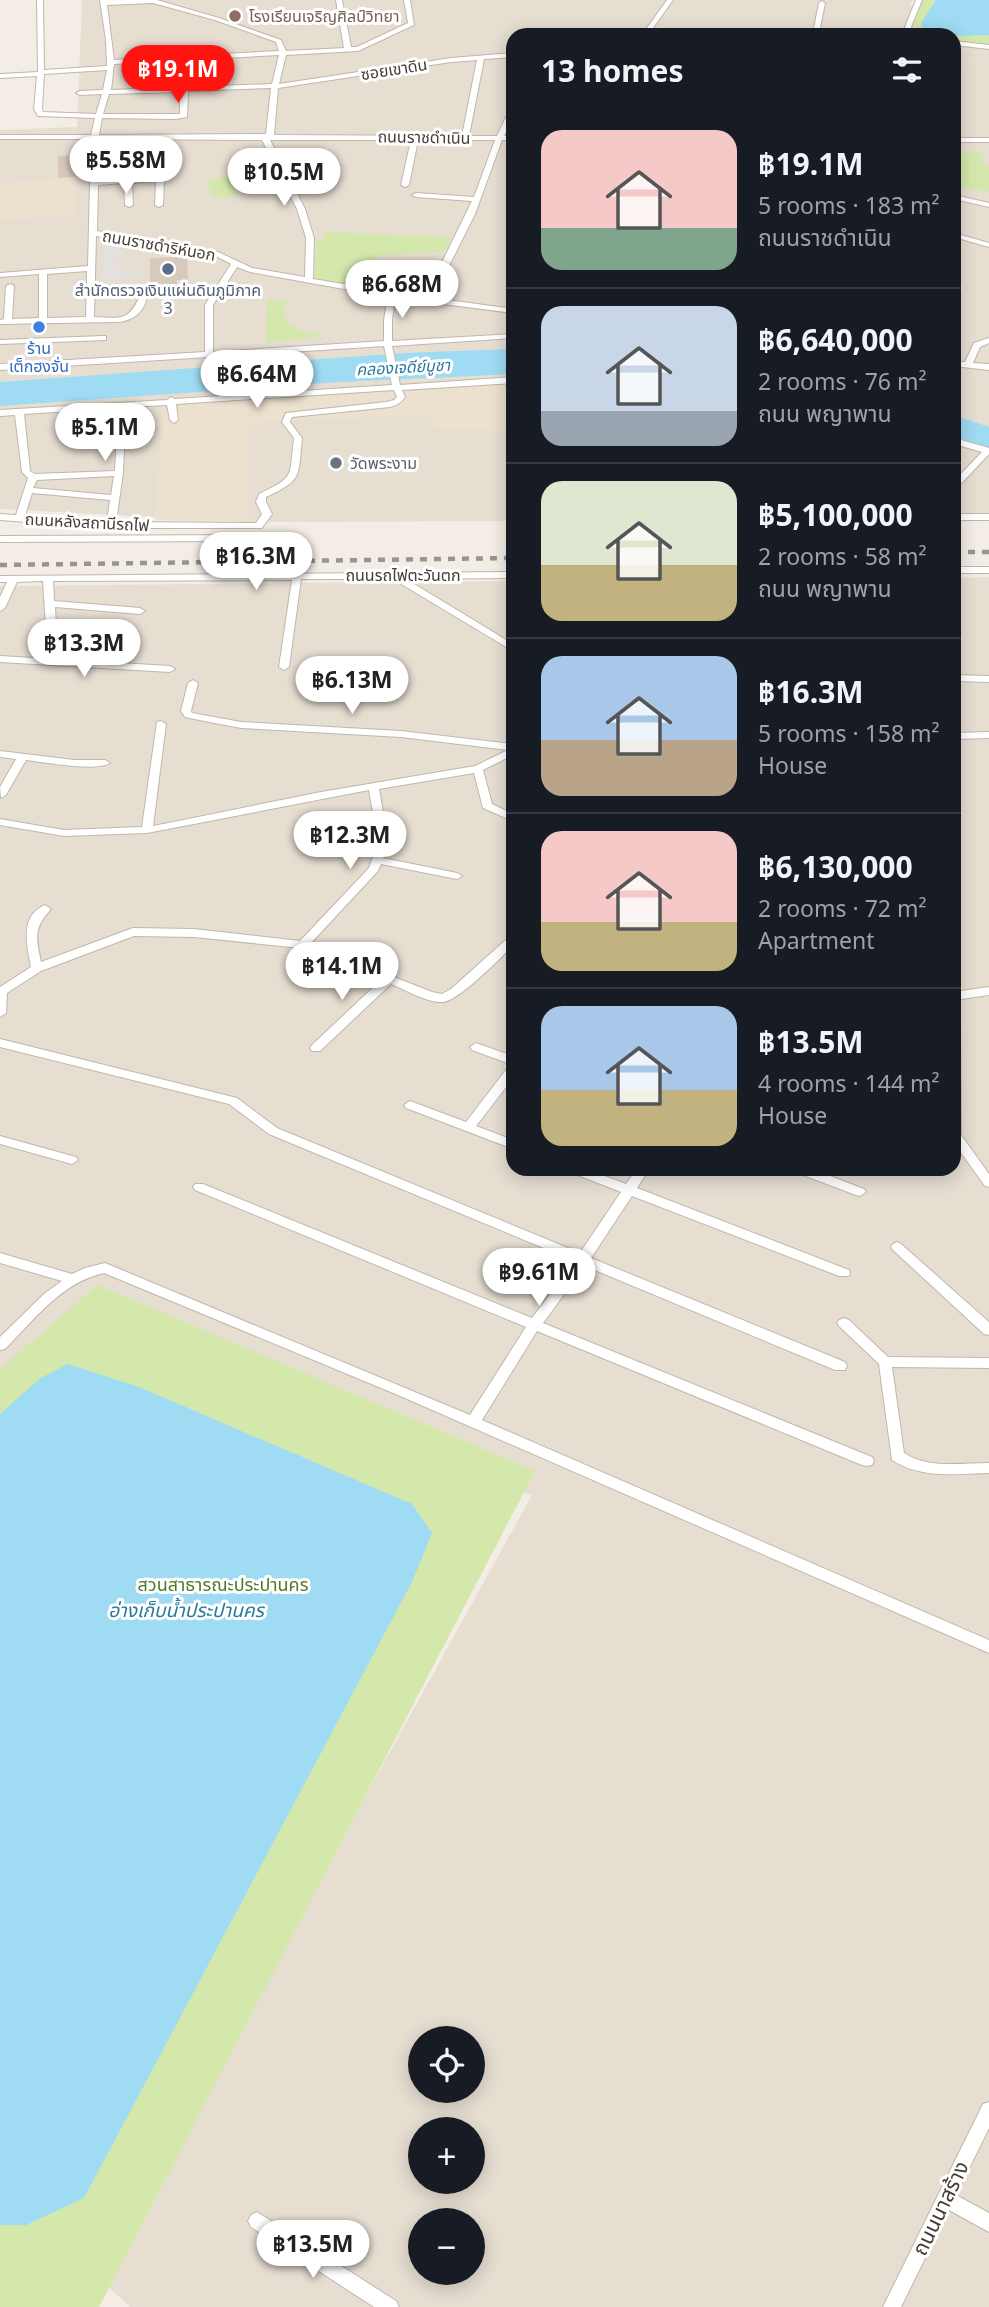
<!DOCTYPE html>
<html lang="en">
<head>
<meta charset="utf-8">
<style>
	body { margin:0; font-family:"Noto Sans","Noto Sans Thai",sans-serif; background:#242831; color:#f1f3f6; height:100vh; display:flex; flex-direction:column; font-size:26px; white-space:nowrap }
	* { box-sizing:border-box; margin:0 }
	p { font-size:23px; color:#9ea1a6 }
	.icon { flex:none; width:38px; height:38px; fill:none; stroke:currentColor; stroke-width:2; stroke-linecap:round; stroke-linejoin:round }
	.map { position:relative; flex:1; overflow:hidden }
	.panel { position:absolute; left:506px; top:28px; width:455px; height:1148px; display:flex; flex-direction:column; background:#171b24; border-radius:21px; box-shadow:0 4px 18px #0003 }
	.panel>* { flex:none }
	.tools { position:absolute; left:408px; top:2026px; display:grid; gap:14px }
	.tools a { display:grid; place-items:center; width:77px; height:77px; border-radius:50%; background:#171b24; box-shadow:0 4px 18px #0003; font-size:35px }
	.price { position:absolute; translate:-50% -60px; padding:0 16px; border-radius:24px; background:#fff; color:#222; font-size:23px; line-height:46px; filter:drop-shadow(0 2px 4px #0008) }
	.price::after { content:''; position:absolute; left:50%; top:42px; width:21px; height:16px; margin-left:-10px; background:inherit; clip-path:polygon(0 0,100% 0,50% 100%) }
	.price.selected { background:#ff140f; color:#fff }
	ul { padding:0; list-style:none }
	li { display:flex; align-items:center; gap:21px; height:175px; padding:0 35px }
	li+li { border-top:2px solid #363941 }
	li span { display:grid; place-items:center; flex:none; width:196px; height:140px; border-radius:21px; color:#555 }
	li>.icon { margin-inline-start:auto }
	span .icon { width:84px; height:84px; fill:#fffc; stroke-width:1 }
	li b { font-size:30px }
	h2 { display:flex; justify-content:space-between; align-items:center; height:84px; padding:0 35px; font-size:30px }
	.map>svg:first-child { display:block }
	.residential { fill:#e7ded2; fill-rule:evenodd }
	.education { fill:#ece0ce }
	.green { fill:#d5e8ac }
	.parking { fill:#e3e0dd }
	.water { fill:#9fdbf2 }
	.building { fill:#d8c9bd }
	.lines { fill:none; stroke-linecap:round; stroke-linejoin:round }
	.minor-tunnel { stroke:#d0cac2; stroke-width:10; stroke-dasharray:10 4.5; stroke-linecap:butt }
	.minor-casing { stroke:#c1b6aa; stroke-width:2 }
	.minor { fill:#fff; fill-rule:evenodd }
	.rail { stroke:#959595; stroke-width:4.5; stroke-dasharray:7 7; stroke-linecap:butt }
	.education-dot { fill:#8d6e63; stroke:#fff; stroke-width:2.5 }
	.service-dot { fill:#5c6f8a; stroke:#fff; stroke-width:2.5 }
	.shop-dot { fill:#3f7fe0; stroke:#fff; stroke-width:2.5 }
	.worship-dot { fill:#6b7280; stroke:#fff; stroke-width:2.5 }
	.labels { text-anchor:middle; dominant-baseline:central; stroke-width:6; stroke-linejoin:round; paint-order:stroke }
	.far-education-label { font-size:16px; fill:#785e54; stroke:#fff; text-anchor:start }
	.far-street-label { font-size:16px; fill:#453c34; stroke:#fff }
	.far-service-label { font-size:16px; fill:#4e5e75; stroke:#fff }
	.far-shop-label { font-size:16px; fill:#366cbe; stroke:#fff }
	.far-water-label { font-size:16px; font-style:italic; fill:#277a9b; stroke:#fff }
	.far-worship-label { font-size:16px; fill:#5b616d; stroke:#fff; text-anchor:start }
	.park-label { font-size:18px; fill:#507826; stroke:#fff }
	.water-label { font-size:19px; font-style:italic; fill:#277a9b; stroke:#fff }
	.near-street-label { font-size:21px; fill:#453c34; stroke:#fff }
</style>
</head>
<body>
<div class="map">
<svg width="989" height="2307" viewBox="0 0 989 2307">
	<rect width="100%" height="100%" fill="#f3ede5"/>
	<g class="residential">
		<path d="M 82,0 L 913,0 L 910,3 L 928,35 L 513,35 L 513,521 L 247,522 L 0,509 L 0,130 L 77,127 Z"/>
		<path d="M 954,41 L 989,47 L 989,514 L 954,514 Z"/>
		<path d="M 989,577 L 989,2307 L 130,2307 L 99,2278 L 532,1495 L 66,1355 L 0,1390 L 0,586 L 513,581 L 513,1169 L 954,1169 L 954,578 ZM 420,2039 L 472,2039 L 472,2091 L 420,2091 ZM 420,2130 L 472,2130 L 472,2182 L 420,2182 ZM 420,2221 L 472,2221 L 472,2273 L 420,2273 Z"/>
	</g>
	<g class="education">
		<path d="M 77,177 L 76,215 L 0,220 L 0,184 Z"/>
		<path d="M 513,385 L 513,431 L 434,429 L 433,415 L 249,422 L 247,522 L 155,520 L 163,405 Z"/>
	</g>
	<g class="green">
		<path d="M 920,0 L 989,0 L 989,46 L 954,43 L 954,35 L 913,35 L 909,30 Z"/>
		<path d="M 981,152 L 984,165 L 989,166 L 989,192 L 954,185 L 954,153 Z"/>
		<path d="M 230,176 L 245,180 L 252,189 L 236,191 L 237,197 L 213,197 L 206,180 Z"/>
		<path d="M 324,232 L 452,237 L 443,252 L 378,255 L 365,287 L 314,279 L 317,240 L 323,240 Z"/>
		<path d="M 275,300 L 289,303 L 282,307 L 286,314 L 284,321 L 305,333 L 319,333 L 319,337 L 266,343 L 267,301 Z"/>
		<path d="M 98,1285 L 535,1471 L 99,2307 L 0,2307 L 0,1369 Z"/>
	</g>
	<path class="parking" d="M 104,240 L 119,243 L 121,257 L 117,258 L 117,262 L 121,262 L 122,271 L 137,271 L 138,278 L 101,280 Z"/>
	<g class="water">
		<path d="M 936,0 L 989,0 L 989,35 L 960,36 L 923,29 L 921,23 Z"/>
		<path d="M 513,349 L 513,374 L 340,382 L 0,406 L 0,382 L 404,353 Z"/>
		<path d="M 954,415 L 989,427 L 989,447 L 954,437 Z"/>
		<path d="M 68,1364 L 139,1387 L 412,1504 L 432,1533 L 412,1582 L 84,2198 L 26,2225 L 0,2225 L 0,1414 L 39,1379 Z"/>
	</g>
	<g class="building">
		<path d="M 83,155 L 81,176 L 58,178 L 58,156 Z"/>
		<path d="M 187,257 L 188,280 L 177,280 L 177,293 L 150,294 L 150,258 Z"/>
	</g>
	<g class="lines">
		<path class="minor-tunnel" d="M 276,549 L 277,567"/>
		<g class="minor-casing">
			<g id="minor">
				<path d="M 37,0 L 43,0 L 44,70 L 107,66 L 106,40 L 100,0 L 157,0 L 219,18 L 281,40 L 286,51 L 344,48 L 336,0 L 342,0 L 351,47 L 357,47 L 408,23 L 404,0 L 410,0 L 414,25 L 358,51 L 286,55 L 279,84 L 451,58 L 513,53 L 513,57 L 484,59 L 469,136 L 497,136 L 509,111 L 513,109 L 513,118 L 504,136 L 513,136 L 513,140 L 502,140 L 475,214 L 433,298 L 513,309 L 513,313 L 395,298 L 392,320 L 392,341 L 513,334 L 513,338 L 392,346 L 400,385 L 513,377 L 513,383 L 402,390 L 405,397 C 401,403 397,405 390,407 L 292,417 L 290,422 L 302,438 C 298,477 303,480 266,497 L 266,502 L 272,514 L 262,528 L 111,528 L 0,520 L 0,514 L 16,515 L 28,478 L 22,472 L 15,415 L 0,416 L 0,410 L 167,400 L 171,397 L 175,399 L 392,385 L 384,346 L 0,370 L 0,364 L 205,352 L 205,305 L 231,264 L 216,256 L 96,236 L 94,317 C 123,318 128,322 141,294 L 147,294 C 146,311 134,321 117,322 L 0,324 L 0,320 L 4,319 L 6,286 L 10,284 L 14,286 L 12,319 L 39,318 L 39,274 L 0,277 L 0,273 L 88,266 L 91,139 L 0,139 L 0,135 L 91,135 L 95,118 L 38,116 L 34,109 L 37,76 L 0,78 L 0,74 L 38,72 ZM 153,3 L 215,20 L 276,42 L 279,51 L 114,60 L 107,5 ZM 279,55 L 272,84 L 111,90 L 114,64 ZM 477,60 L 462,136 L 274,135 L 278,88 L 451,62 ZM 107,70 L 103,90 L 80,91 L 76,93 L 80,95 L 102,94 L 96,114 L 43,112 L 42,109 L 44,74 ZM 271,88 L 266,134 L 99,135 L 102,118 L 175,119 L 187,117 L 188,91 ZM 180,92 L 180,114 L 103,114 L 109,94 ZM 98,139 L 262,140 L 297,209 L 306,238 L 305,277 L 252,268 L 218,252 L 97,231 L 98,185 L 124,183 L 125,205 L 129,207 L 133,205 L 132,183 L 156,181 L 155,205 L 159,207 L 163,205 L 164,179 L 160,177 L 98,181 ZM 270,140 L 411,140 L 401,185 L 405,187 L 409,185 L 418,140 L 495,140 L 474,197 L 416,193 L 412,195 L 416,197 L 472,201 L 425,297 L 313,279 L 314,238 L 305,209 ZM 237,267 L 250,272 L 388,297 L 384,320 L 384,341 L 213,352 L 213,305 ZM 87,271 L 86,317 L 47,318 L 47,274 ZM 394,390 L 397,397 L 394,400 L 386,402 L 286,413 L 282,422 L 294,438 C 289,478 296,476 259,494 L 256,502 L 262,514 L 256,523 L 116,522 L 123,473 L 126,407 L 167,405 L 170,420 L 174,423 L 178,420 L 176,404 ZM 118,408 L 115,471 L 35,474 L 30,471 L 24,414 ZM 114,476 L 111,495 L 33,488 L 37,480 ZM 32,493 L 110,500 L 107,522 L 25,516 Z"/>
				<path d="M 667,0 L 673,0 L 648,35 L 642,35 Z"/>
				<path d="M 916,0 L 922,0 L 911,27 L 914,35 L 908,35 L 905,27 Z"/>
				<path d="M 822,1 L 825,3 L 819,33 L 828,35 L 770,35 L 773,33 L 813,33 L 819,3 Z"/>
				<path d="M 954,41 L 989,45 L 989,49 L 954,45 Z"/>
				<rect x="954" y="138" width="35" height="4"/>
				<path d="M 954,195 L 989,203 L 989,207 L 954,199 Z"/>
				<path d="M 954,233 L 989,243 L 989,247 L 954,237 Z"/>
				<path d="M 103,336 L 106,336 L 106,340 L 0,344 L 0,340 Z"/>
				<path d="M 989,338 L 989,343 L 980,347 L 973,363 L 989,364 L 989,370 L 954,366 L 954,362 L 965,362 L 974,343 Z"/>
				<path d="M 954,438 L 989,448 L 989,454 L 957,488 L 954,489 L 954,481 L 982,452 L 954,444 Z"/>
				<rect x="954" y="514" width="35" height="6"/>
				<path d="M 261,535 L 277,539 L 281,549 L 279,551 L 273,551 L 270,543 L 261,541 L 0,542 L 0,536 Z"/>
				<rect x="954" y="567" width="35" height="6"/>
				<path d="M 513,572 L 513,578 L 406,579 L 513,644 L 513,651 L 393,579 L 301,579 L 289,667 L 284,670 L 279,667 L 292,580 L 53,581 L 54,601 L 140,608 L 145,611 L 140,614 L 55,607 L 56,626 L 72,641 L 67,644 L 46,627 L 43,581 L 17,582 L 5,608 L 0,611 L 0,597 L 7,582 L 0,582 L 0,576 Z"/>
				<path d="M 0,656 L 170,666 L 175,669 L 170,672 L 0,662 Z"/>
				<path d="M 954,675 L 989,676 L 989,682 L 954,681 Z"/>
				<path d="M 193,680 L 198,683 L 191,711 L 192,713 L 241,722 L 401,731 L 513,744 L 513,755 L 483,770 L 492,804 L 513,814 L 513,821 L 483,808 L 474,773 L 379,789 L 388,841 L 383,858 L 457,873 L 462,876 L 457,879 L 381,864 L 378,871 L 310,944 L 432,992 L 442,994 L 451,989 L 509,937 L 513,936 L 513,946 C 500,958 459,1001 443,1002 C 427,1003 406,990 391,984 L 320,1051 L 312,1051 L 310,1048 L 312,1045 L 381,980 L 301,948 L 194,937 L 134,936 L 41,971 L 7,993 L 6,1013 L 0,1017 L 0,987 L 31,967 C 27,945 19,916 45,905 L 51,909 C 33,929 36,937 41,962 L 133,928 L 194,929 L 300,941 L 369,868 L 378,841 L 369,790 L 147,833 L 64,836 L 0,825 L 0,819 L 64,830 L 142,827 L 157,722 L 161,721 L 166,724 L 153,826 L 321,792 L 475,766 L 508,750 L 401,737 L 241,728 L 189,718 L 185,717 L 181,711 L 188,683 Z"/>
				<path d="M 989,732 L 989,738 L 954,739 L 954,733 Z"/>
				<path d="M 0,751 L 74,760 L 105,760 L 110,763 C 96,772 44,762 26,760 L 6,795 L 1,798 L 0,787 L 16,759 L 0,757 Z"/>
				<path d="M 989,987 L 989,995 L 954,1000 L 954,992 Z"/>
				<path d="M 954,1022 L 960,1026 L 961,1135 L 989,1174 L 989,1187 L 985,1186 L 954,1143 Z"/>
				<path d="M 0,1039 L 237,1098 L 277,1128 L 580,1253 L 621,1192 L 570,1172 L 568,1169 L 586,1169 L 626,1184 L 637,1169 L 649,1169 L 637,1188 L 849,1270 L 850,1273 L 849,1276 L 839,1276 L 632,1196 L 591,1258 L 845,1362 L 847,1366 L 845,1370 L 835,1370 L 585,1266 L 543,1323 L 872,1457 L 874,1461 L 872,1465 L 867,1466 L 862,1465 L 537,1331 L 482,1420 L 989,1640 L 989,1653 L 398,1395 L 104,1273 C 62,1282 34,1320 5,1349 L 0,1350 L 0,1337 L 44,1294 L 62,1281 L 0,1263 L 0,1253 L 72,1274 L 85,1268 L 105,1263 L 470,1415 L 526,1327 L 195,1190 L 193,1187 L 195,1184 L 203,1184 L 532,1318 L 575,1261 L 269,1134 L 229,1104 L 0,1047 Z"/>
				<path d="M 476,1043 L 513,1056 L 513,1065 L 472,1050 L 470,1047 Z"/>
				<path d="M 513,1065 L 513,1078 L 476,1126 L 513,1140 L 513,1149 L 406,1108 L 404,1105 L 410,1101 L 466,1122 L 509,1066 Z"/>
				<path d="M 0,1136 L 76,1157 L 78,1160 L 72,1164 L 0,1144 Z"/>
				<path d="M 793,1169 L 812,1169 L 864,1189 L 866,1192 L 860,1196 L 856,1195 L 795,1172 Z"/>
				<path d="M 897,1242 L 901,1244 L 989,1322 L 989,1335 L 984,1334 L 893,1250 L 891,1247 L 893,1244 Z"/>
				<path d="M 844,1318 L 849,1320 L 888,1357 L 989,1358 L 989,1368 L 892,1367 L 904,1453 C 928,1469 961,1463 989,1463 L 989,1473 C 956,1474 921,1479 892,1460 L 879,1364 L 839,1326 L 837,1323 L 839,1320 Z"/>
				<path d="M 989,2102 L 989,2128 L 956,2195 L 989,2213 L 989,2232 L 949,2210 L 901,2307 L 883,2307 L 983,2104 Z"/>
				<path d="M 257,2212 L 396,2301 L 399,2307 L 374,2307 L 251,2227 L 248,2221 L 251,2215 Z"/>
			</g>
		</g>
		<use href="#minor" class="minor"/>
		<g class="rail">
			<path d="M 954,552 L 989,552"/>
			<path d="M 0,565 L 513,558"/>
		</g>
	</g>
	<circle class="education-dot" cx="235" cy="16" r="7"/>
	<circle class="service-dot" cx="168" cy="269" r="7"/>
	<circle class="shop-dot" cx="39" cy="327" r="7"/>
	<circle class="worship-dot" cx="336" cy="463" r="7"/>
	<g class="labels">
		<g class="far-education-label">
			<text x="249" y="16">โรงเรียนเจริญศิลป์วิทยา</text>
		</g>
		<g class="far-street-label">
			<text transform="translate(394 69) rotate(-9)">ซอยเขาดิน</text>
			<text transform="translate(424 137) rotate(1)">ถนนราชดำเนิน</text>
			<text transform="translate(159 245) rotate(10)">ถนนราชดำริห์นอก</text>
			<text transform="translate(87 522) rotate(3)">ถนนหลังสถานีรถไฟ</text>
			<text x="403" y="575">ถนนรถไฟตะวันตก</text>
		</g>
		<g class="far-service-label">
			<text x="168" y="290">สำนักตรวจเงินแผ่นดินภูมิภาค<tspan x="168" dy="18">3</tspan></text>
		</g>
		<g class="far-shop-label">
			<text x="39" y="348">ร้าน<tspan x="39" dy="18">เต็กฮงจั่น</tspan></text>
		</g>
		<g class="far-water-label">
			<text transform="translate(403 367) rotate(-3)">คลองเจดีย์บูชา</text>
		</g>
		<g class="far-worship-label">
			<text x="350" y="463">วัดพระงาม</text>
		</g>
		<g class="park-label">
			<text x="223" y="1584">สวนสาธารณะประปานคร</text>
		</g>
		<g class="water-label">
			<text x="186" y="1610">อ่างเก็บน้ำประปานคร</text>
		</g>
		<g class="near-street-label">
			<text transform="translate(940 2208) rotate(-64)">ถนนนาสร้าง</text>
		</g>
	</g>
</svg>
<div class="tools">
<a><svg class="icon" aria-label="locate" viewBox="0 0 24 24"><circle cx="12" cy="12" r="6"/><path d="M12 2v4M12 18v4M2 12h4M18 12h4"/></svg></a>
<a>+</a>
<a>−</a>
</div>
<b class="price selected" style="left:178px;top:105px">฿19.1M</b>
<b class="price" style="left:126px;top:196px">฿5.58M</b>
<b class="price" style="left:284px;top:208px">฿10.5M</b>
<b class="price" style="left:402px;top:320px">฿6.68M</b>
<b class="price" style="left:257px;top:410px">฿6.64M</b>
<b class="price" style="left:105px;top:463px">฿5.1M</b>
<b class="price" style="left:256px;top:592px">฿16.3M</b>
<b class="price" style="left:84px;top:679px">฿13.3M</b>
<b class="price" style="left:352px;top:716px">฿6.13M</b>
<b class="price" style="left:350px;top:871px">฿12.3M</b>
<b class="price" style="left:342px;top:1002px">฿14.1M</b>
<b class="price" style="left:539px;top:1308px">฿9.61M</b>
<b class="price" style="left:313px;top:2280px">฿13.5M</b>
<section class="panel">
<h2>13 homes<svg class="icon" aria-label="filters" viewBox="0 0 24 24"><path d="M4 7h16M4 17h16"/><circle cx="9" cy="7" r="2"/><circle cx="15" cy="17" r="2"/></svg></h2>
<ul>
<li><span style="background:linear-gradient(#f6c9c9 70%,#7fa58c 0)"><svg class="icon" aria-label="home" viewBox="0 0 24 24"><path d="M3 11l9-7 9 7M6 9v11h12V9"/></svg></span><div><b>฿19.1M</b><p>5 rooms · 183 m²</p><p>ถนนราชดำเนิน</p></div></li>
<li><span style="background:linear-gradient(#c9d6e8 75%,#9aa5b1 0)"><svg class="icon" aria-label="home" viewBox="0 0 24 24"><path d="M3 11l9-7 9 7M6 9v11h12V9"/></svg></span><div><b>฿6,640,000</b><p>2 rooms · 76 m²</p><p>ถนน พญาพาน</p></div></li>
<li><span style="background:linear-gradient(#dfe7d0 60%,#c2b280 0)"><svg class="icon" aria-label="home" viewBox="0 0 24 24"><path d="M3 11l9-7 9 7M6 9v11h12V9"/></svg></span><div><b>฿5,100,000</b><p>2 rooms · 58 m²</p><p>ถนน พญาพาน</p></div></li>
<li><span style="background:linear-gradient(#a9c7e8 60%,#b9a48a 0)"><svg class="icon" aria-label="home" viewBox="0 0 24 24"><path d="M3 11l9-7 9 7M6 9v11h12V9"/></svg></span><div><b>฿16.3M</b><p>5 rooms · 158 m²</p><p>House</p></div></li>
<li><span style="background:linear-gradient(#f6c9c9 65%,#c2b280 0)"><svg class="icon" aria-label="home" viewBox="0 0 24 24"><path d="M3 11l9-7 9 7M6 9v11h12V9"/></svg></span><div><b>฿6,130,000</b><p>2 rooms · 72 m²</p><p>Apartment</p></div></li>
<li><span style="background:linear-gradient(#a9c7e8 60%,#c2b280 0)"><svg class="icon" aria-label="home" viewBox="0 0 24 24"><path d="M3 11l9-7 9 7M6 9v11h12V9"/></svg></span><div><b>฿13.5M</b><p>4 rooms · 144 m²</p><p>House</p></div></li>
</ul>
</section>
</div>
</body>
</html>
